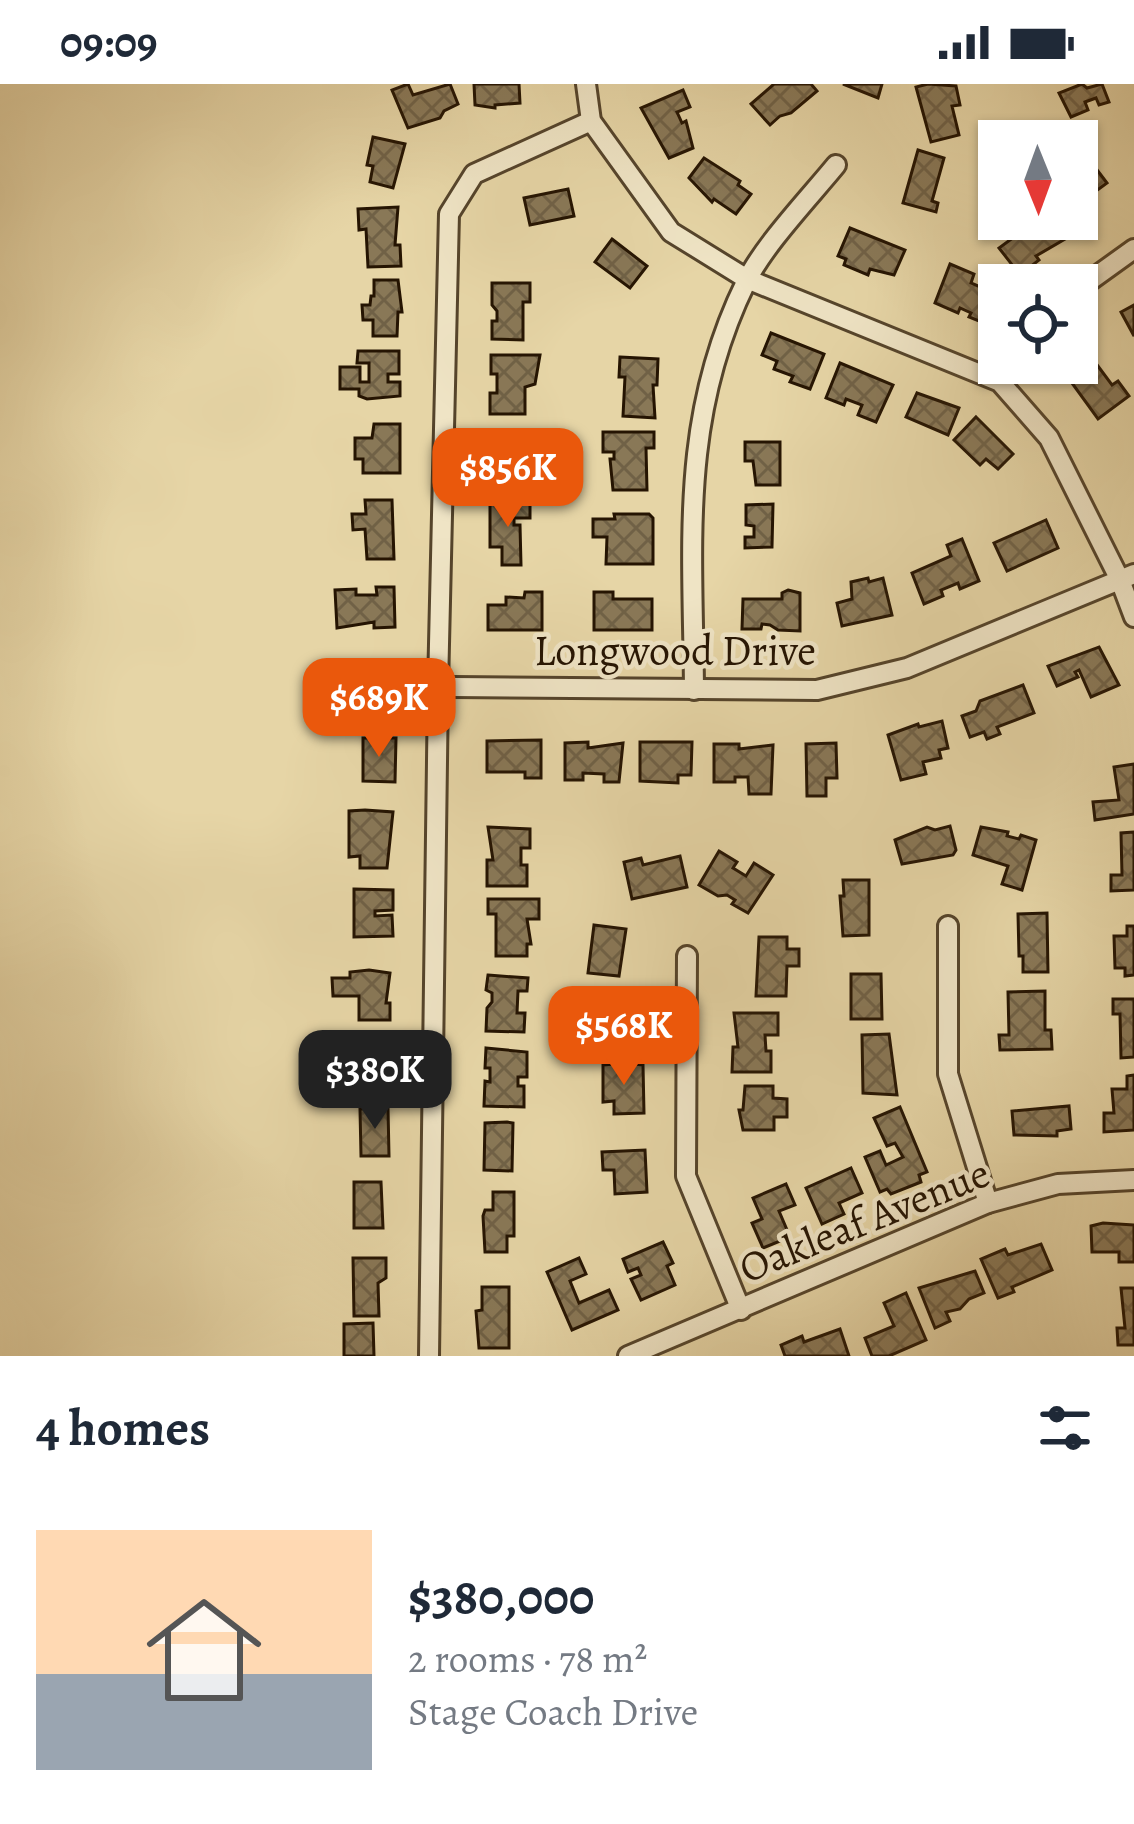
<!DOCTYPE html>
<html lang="en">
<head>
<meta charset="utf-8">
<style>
	body { margin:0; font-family:Alegreya,serif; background:#f6f6f7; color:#1f2937; height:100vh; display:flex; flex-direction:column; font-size:45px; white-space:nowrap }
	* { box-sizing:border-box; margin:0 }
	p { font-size:39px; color:#747a83 }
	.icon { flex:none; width:66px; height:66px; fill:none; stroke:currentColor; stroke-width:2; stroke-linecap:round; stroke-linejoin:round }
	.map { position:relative; height:1272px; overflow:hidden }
	.sheet { display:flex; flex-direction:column; background:#fff; flex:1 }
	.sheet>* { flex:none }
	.needle { width:78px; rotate:179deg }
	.controls { position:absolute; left:978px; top:36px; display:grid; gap:24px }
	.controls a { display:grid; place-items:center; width:120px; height:120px; border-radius:0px; background:#fff; box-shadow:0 3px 9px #0004; font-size:60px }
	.price { position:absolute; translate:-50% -102px; padding:0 27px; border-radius:24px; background:#ea580c; color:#fff; font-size:39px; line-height:78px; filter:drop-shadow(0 3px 6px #0008) }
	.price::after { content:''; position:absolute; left:50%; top:72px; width:36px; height:27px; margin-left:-18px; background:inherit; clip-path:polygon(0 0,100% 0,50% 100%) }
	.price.current { background:#222; color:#fff }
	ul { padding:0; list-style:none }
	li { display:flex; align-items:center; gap:36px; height:300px; padding:0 36px }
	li+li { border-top:3px solid #e0e1e3 }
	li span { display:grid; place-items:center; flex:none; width:336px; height:240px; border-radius:0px; color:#555 }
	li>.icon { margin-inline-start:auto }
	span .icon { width:144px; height:144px; fill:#fffc; stroke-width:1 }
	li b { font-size:51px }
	h2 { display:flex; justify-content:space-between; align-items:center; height:144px; padding:0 36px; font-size:51px }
	.status { display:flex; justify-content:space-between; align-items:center; height:84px; padding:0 60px; background:#fff; direction:ltr }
	.status svg { height:33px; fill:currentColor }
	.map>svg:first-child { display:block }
	.building { fill:url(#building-cross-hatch); stroke:#251402; stroke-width:3 }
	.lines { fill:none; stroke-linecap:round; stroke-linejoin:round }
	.street-casing { stroke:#55442b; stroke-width:24 }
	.street { stroke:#efe4c5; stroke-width:18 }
	.labels { text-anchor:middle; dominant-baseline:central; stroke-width:9; stroke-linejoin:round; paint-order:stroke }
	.street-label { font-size:42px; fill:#251402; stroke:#efe4c5 }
</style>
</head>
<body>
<div class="status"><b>09:09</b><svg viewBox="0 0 49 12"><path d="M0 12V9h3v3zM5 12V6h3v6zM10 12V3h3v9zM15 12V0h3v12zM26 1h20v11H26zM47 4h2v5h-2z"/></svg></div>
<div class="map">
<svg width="1134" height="1272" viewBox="0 0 1134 1272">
	<defs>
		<pattern id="building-cross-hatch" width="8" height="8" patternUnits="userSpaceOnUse" patternTransform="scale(3)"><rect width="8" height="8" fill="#897857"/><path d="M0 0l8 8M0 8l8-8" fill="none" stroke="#706146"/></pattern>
	</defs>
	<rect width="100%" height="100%" fill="#e6d5a6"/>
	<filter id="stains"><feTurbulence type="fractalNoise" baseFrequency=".00167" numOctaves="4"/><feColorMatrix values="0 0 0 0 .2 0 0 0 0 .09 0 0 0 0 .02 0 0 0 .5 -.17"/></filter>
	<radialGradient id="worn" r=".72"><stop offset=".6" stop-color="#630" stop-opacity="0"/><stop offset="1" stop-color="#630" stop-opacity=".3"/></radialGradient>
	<g class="building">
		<path d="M 408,0 L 413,11 L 450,0 L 458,20 L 444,27 L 440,34 L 408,44 L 392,6 Z"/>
		<path d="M 474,0 L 519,0 L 520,19 L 495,21 L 495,24 L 475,21 Z"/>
		<path d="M 774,0 L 811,0 L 817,7 L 791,29 L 780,32 L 770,41 L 751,20 Z"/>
		<path d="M 843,0 L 882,0 L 878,14 Z"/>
		<path d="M 928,0 L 956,2 L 960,21 L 952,22 L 959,51 L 931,58 L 916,3 Z"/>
		<path d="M 1082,0 L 1087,4 L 1102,0 L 1109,18 L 1099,21 L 1096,14 L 1085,18 L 1088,26 L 1071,33 L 1059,9 Z"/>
		<path d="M 683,6 L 690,23 L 677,28 L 682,39 L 686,37 L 693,64 L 669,74 L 641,24 Z"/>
		<path d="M 373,53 L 405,60 L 393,104 L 370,98 L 373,82 L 367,81 Z"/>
		<path d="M 918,66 L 944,74 L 932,117 L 938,119 L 936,128 L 903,119 Z"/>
		<path d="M 1085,70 L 1107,99 L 1077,121 L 1077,76 Z"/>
		<path d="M 704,74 L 740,97 L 738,101 L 751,110 L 736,130 L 714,115 L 712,118 L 689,94 Z"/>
		<path d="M 568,105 L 574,132 L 530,141 L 524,114 Z"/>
		<path d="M 398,123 L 395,161 L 400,161 L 401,182 L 368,183 L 366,145 L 359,146 L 358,125 Z"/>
		<path d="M 1024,135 L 1050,135 L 1065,155 L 1036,172 L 1039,176 L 1020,191 L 999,164 L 1025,145 L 1020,138 Z"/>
		<path d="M 850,144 L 905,166 L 894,191 L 870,185 L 868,191 L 844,181 L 846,175 L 838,172 Z"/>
		<path d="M 612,155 L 647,182 L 630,204 L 595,178 Z"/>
		<path d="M 950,180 L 974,190 L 971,199 L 999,211 L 989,241 L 969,233 L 971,229 L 960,224 L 958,229 L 935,219 Z"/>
		<path d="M 374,196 L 398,196 L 402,228 L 398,228 L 397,252 L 373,252 L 373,236 L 363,236 L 362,221 L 370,221 L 371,212 L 374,212 Z"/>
		<path d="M 492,199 L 530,199 L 530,218 L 523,218 L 523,256 L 492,255 L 492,237 L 497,237 L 497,227 L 492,221 Z"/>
		<path d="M 1134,221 L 1134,252 L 1121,228 Z"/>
		<path d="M 771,249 L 824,270 L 810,305 L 790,298 L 793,292 L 774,285 L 777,277 L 762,271 Z"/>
		<path d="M 358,267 L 399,267 L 399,290 L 388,290 L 388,298 L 400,298 L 400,312 L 367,315 L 359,312 L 359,305 L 340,305 L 340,283 L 360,283 L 360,298 L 369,298 L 369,279 L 357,279 Z"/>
		<path d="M 1089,270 L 1112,301 L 1118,297 L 1129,312 L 1098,335 L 1064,288 Z"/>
		<path d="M 491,271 L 540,271 L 535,300 L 525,303 L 525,330 L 490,330 L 490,309 L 497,309 L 497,290 L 491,290 Z"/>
		<path d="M 620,273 L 658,275 L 657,301 L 653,301 L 655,334 L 623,332 L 625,293 L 619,293 Z"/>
		<path d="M 840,279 L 893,301 L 876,338 L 858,331 L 862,321 L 846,315 L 844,321 L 826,314 Z"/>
		<path d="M 917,309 L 959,324 L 948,351 L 906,333 Z"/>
		<path d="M 976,333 L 1013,370 L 998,385 L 986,375 L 980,381 L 954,356 Z"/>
		<path d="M 374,340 L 400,340 L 400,389 L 363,389 L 363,375 L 355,375 L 355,354 L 372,354 Z"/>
		<path d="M 512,346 L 538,346 L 542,403 L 496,403 L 496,383 L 512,383 Z"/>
		<path d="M 603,348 L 654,348 L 654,364 L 646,364 L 647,406 L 613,406 L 610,375 L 614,375 L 614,368 L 603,368 Z"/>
		<path d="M 745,358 L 780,358 L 780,401 L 756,401 L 753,377 L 745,377 Z"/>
		<path d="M 365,416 L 392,416 L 394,475 L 367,475 L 365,445 L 353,446 L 352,430 L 366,430 Z"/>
		<path d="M 490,419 L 530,419 L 530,434 L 514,434 L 514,441 L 520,441 L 521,481 L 502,481 L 502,463 L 490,463 Z"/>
		<path d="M 773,420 L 772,463 L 745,464 L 745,453 L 754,453 L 754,442 L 746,441 L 746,421 Z"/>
		<path d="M 614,430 L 649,430 L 653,434 L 653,480 L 606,480 L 607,453 L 593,453 L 593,435 L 615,435 Z"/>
		<path d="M 1046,436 L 1058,464 L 1007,487 L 994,459 Z"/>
		<path d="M 962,455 L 979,497 L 960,505 L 958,499 L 941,506 L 943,512 L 924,520 L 912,489 L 951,472 L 947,461 Z"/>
		<path d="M 868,494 L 869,498 L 883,494 L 892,531 L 842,542 L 837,519 L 852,515 L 851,498 Z"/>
		<path d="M 376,503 L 394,503 L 395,543 L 374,544 L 374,538 L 337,544 L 335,506 L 356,505 L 356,511 L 377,511 Z"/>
		<path d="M 788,506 L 800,509 L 800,547 L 778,546 L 770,541 L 762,540 L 761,545 L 742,545 L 743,515 L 782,515 L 782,509 Z"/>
		<path d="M 525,508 L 542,508 L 542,546 L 488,546 L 488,521 L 506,521 L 506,513 L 524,514 Z"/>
		<path d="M 594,508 L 613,508 L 613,515 L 652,515 L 652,546 L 594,546 Z"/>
		<path d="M 1099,563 L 1119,601 L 1091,613 L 1079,586 L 1075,588 L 1078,593 L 1057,602 L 1048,582 Z"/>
		<path d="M 1023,601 L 1034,629 L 997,643 L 1000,650 L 987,655 L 984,648 L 970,653 L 962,632 L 976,627 L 980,617 Z"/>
		<path d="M 942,637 L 948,664 L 939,666 L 941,674 L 923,678 L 926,690 L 901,696 L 888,651 L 918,640 L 919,643 Z"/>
		<path d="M 363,654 L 396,654 L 395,698 L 363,697 Z"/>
		<path d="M 541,656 L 541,694 L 525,694 L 525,688 L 487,688 L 487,657 Z"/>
		<path d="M 588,658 L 588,664 L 623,659 L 619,698 L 604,698 L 604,690 L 583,689 L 583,696 L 565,696 L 565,659 Z"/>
		<path d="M 640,658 L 692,658 L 691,691 L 678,691 L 678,699 L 640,697 Z"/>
		<path d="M 836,659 L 837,694 L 826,694 L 826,712 L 807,712 L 806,660 Z"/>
		<path d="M 714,660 L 739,660 L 739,665 L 773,661 L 771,710 L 749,710 L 748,693 L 735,693 L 735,698 L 714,698 Z"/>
		<path d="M 1134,680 L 1134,730 L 1095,736 L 1093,718 L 1119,716 L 1114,683 Z"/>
		<path d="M 365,726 L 393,728 L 387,784 L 360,784 L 360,772 L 349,773 L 349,727 Z"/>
		<path d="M 950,742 L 956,766 L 953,771 L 902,780 L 895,756 L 927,743 L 935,746 Z"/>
		<path d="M 488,743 L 530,745 L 530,764 L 521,764 L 521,781 L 527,781 L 527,802 L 487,802 L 487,776 L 493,776 Z"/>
		<path d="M 981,743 L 1008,748 L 1007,752 L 1019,755 L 1021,751 L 1036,756 L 1022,806 L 1002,800 L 1008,782 L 973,771 Z"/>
		<path d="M 1134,748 L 1134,806 L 1111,807 L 1111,791 L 1122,791 L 1121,749 Z"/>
		<path d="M 719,767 L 737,778 L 733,784 L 746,792 L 754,779 L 773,791 L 748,829 L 732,820 L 735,816 L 727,811 L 718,812 L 699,801 Z"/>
		<path d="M 680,772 L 687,803 L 632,815 L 624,778 L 641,774 L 643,781 Z"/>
		<path d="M 843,796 L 869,796 L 869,851 L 843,852 L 840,812 L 844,812 Z"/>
		<path d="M 354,805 L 393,806 L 393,826 L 375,827 L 375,832 L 392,831 L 393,852 L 354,853 Z"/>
		<path d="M 488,815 L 539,815 L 539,835 L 527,835 L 531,860 L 527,860 L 527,872 L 496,872 L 496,830 L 488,830 Z"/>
		<path d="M 1047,829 L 1048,888 L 1023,888 L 1023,872 L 1019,872 L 1018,830 Z"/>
		<path d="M 594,841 L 626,845 L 619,892 L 588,889 Z"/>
		<path d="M 1127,842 L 1134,842 L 1134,891 L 1125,892 L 1125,884 L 1115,884 L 1114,852 L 1127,852 Z"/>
		<path d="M 759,853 L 787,853 L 787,865 L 799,865 L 799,882 L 787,882 L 786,912 L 756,912 Z"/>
		<path d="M 369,886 L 390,889 L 386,919 L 390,919 L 390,936 L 359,936 L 359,912 L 333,912 L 332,894 L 350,894 L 350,888 Z"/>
		<path d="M 851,890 L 881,890 L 882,935 L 851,935 Z"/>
		<path d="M 488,891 L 528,894 L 527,907 L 518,907 L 517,929 L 525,929 L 524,948 L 486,947 L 487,924 L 492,918 L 492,909 L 486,906 Z"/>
		<path d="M 1045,907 L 1045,946 L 1051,946 L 1052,965 L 1000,966 L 999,951 L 1009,951 L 1008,908 Z"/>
		<path d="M 1113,915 L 1134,915 L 1134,973 L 1121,974 L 1120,930 L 1113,930 Z"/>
		<path d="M 617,918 L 644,918 L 644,965 L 616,965 Z"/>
		<path d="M 734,929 L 778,929 L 778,951 L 765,951 L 766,967 L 771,967 L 771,988 L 732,988 L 733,963 L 738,963 Z"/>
		<path d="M 373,950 L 372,986 L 395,986 L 395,1005 L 366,1005 L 362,1000 L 350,999 L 350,987 L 343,987 L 343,951 Z"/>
		<path d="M 889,950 L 897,1011 L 863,1009 L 862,951 Z"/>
		<path d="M 486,964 L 527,968 L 527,993 L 518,993 L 518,1002 L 524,1002 L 524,1023 L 484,1022 L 485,997 L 490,998 L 490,984 L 485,984 Z"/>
		<path d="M 626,979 L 643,981 L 644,1029 L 614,1030 L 614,1017 L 603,1018 L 603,981 Z"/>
		<path d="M 1134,991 L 1134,1046 L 1104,1048 L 1104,1029 L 1114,1029 L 1112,1005 L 1127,1005 L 1127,992 Z"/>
		<path d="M 745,1002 L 773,1002 L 773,1014 L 787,1015 L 787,1033 L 774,1033 L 774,1046 L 743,1046 L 739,1026 L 743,1026 Z"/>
		<path d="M 1069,1022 L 1071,1045 L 1057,1047 L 1057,1052 L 1014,1051 L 1012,1027 Z"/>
		<path d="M 900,1023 L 927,1088 L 919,1091 L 921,1098 L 891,1110 L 887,1105 L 880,1108 L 865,1073 L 880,1067 L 886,1081 L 903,1073 L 895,1059 L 887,1062 L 874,1034 Z"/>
		<path d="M 388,1024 L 389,1072 L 361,1072 L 360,1025 Z"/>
		<path d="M 507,1038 L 513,1039 L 512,1087 L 484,1086 L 485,1039 Z"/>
		<path d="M 645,1066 L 647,1108 L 615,1110 L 614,1086 L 603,1086 L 602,1068 Z"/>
		<path d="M 851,1084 L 862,1109 L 839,1119 L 844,1130 L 822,1140 L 806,1104 Z"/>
		<path d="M 354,1098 L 381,1098 L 383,1144 L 354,1144 Z"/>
		<path d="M 786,1100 L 795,1121 L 779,1127 L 790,1153 L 763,1164 L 752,1139 L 762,1135 L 753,1114 Z"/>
		<path d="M 493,1108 L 514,1108 L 514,1152 L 507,1152 L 507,1168 L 485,1168 L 483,1132 L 485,1126 L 493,1126 Z"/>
		<path d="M 1103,1139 L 1134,1141 L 1134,1178 L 1119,1178 L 1119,1168 L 1092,1168 L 1091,1142 Z"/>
		<path d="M 663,1158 L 673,1179 L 667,1182 L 675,1201 L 641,1216 L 631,1195 L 641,1191 L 638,1184 L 628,1188 L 623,1175 Z"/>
		<path d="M 1041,1160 L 1052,1186 L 1012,1203 L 1014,1208 L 998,1214 L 981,1175 L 1005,1165 L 1008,1171 Z"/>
		<path d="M 353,1174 L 386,1174 L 386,1194 L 378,1199 L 379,1232 L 354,1232 Z"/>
		<path d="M 579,1174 L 586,1190 L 570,1197 L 579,1219 L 609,1206 L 618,1226 L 572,1246 L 547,1188 Z"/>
		<path d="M 975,1187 L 984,1209 L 969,1215 L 960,1225 L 946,1228 L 950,1237 L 935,1244 L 919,1204 Z"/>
		<path d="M 482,1203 L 509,1203 L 509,1264 L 479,1264 L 476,1227 L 482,1226 Z"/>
		<path d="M 1121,1204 L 1134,1204 L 1134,1261 L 1118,1261 L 1117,1244 L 1125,1244 Z"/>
		<path d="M 906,1209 L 926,1256 L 889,1272 L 872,1272 L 865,1254 L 894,1242 L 884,1219 Z"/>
		<path d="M 373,1239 L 374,1272 L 344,1272 L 344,1240 Z"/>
		<path d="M 840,1245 L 849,1272 L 785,1272 L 781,1261 L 802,1252 L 804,1258 Z"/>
	</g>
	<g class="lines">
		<g class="street-casing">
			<g id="street">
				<path d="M 586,0 L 591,37 L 671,148 L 747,195 L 1000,298 L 1049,354 L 1120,496 L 1134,533"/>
				<path d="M 1077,206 L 1134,165"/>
				<path d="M 339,602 L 817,606 L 907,584 L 1134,490"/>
				<path d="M 694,606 C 693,460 679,334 746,198 C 764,161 809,114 836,81"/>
				<path d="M 948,842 L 948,990 L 988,1119"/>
				<path d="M 687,872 L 686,1092 L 741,1226"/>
				<path d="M 429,1272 L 438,603 L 449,130 L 474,90 L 591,37"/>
				<path d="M 628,1272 L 988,1119 L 1058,1100 L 1134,1096"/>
			</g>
		</g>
		<use href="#street" class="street"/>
	</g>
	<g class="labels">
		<g class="street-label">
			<text x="675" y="566">Longwood Drive</text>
			<text transform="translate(864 1136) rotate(-22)">Oakleaf Avenue</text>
		</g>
	</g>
	<rect width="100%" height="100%" filter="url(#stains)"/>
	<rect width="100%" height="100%" fill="url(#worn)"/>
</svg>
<div class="controls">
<a><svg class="needle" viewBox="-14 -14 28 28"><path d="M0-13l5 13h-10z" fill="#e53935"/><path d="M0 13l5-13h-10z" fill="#747a83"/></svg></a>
<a><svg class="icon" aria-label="locate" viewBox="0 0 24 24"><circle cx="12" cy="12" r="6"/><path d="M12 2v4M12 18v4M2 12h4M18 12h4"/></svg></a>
</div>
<b class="price" style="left:508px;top:446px">$856K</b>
<b class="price" style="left:379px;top:676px">$689K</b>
<b class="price" style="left:624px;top:1004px">$568K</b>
<b class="price current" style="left:375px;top:1048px">$380K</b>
</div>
<section class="sheet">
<h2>4 homes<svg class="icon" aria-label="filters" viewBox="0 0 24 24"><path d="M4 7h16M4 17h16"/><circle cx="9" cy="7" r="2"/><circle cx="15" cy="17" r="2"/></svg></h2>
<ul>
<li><span style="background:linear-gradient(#ffd9b3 60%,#9aa5b1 0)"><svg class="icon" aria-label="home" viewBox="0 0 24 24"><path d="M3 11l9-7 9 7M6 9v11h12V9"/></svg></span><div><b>$380,000</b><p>2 rooms · 78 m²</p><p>Stage Coach Drive</p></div></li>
</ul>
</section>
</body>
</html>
